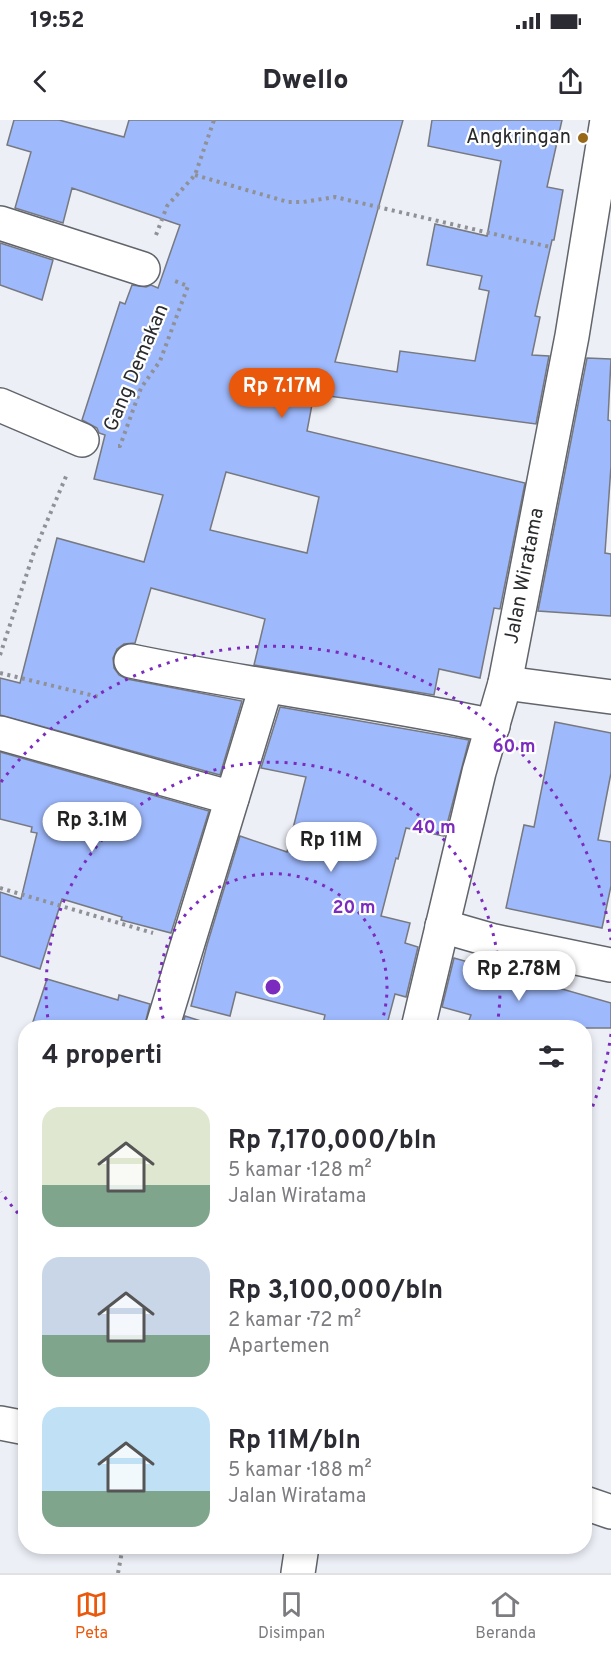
<!DOCTYPE html>
<html lang="id">
<head>
<meta charset="utf-8">
<style>
	body { margin:0; font-family:Overpass,sans-serif; background:#f2f2f3; color:#2b2b33; height:100vh; display:flex; flex-direction:column; font-size:22px; white-space:nowrap }
	* { box-sizing:border-box; margin:0 }
	p { font-size:20px; color:#7c7c81 }
	.icon { flex:none; width:33px; height:33px; fill:none; stroke:currentColor; stroke-width:2; stroke-linecap:round; stroke-linejoin:round }
	.map { position:relative; flex:1; overflow:hidden }
	.side { position:absolute; left:18px; top:900px; width:574px; height:534px; display:flex; flex-direction:column; background:#fff; border-radius:24px; box-shadow:0 3px 9px #0003 }
	.side>* { flex:none }
	.price { position:absolute; translate:-50% -51px; padding:0 14px; border-radius:21px; background:#fff; color:#222; font-size:20px; line-height:39px; filter:drop-shadow(0 2px 3px #0008) }
	.price::after { content:''; position:absolute; left:50%; top:36px; width:18px; height:14px; margin-left:-9px; background:inherit; clip-path:polygon(0 0,100% 0,50% 100%) }
	.price.active { background:#ea580c; color:#fff }
	ul { padding:0; list-style:none }
	li { display:flex; align-items:center; gap:18px; height:150px; padding:0 24px }
	li span { display:grid; place-items:center; flex:none; width:168px; height:120px; border-radius:18px; color:#555 }
	li>.icon { margin-inline-start:auto }
	span .icon { width:72px; height:72px; fill:#fffc; stroke-width:1 }
	li b { font-size:26px }
	h2 { display:flex; justify-content:space-between; align-items:center; height:72px; padding:0 24px; font-size:26px }
	.status { display:flex; justify-content:space-between; align-items:center; height:42px; padding:0 30px; background:#fff; direction:ltr }
	.status svg { height:16px; fill:currentColor }
	header { display:flex; justify-content:space-between; align-items:center; height:78px; padding:0 24px; background:#fff; font-size:27px; font-weight:800 }
	.tab-bar { display:flex; justify-content:space-around; align-items:center; height:84px; border-top:2px solid #e1e1e2; background:#fff; font-size:16px; color:#7c7c81 }
	.tab-bar a { display:grid; justify-items:center; gap:3px }
	.tab-bar .active { color:#ea580c }
	.map>svg:first-child { display:block }
	.building { fill:#9eb9fc; stroke:#77797f; stroke-width:1.5; fill-rule:evenodd }
	.lines { fill:none; stroke-linecap:round; stroke-linejoin:round }
	.minor-casing { stroke:#61646a; stroke-width:36 }
	.path { stroke:#8f9196; stroke-width:4; stroke-dasharray:3 4.5; stroke-linecap:butt }
	.minor { stroke:#fff; stroke-width:33 }
	.ring { fill:none; stroke:#7b2cbf; stroke-width:3; stroke-dasharray:3 6 }
	.poi-dot { fill:#966817; stroke:#fff; stroke-width:2 }
	.labels { text-anchor:middle; dominant-baseline:central; stroke-width:4.5; stroke-linejoin:round; paint-order:stroke }
	.poi-label { font-size:20px; fill:#2a2b2d; stroke:#fff; text-anchor:end }
	.street-label { font-size:20px; fill:#2a2b2d; stroke:#fff }
	.centre { fill:#7b2cbf; stroke:#fff; stroke-width:3 }
	.ring-label { font-size:18px; text-anchor:middle; font-weight:bold; fill:#7b2cbf; stroke:#fff; stroke-width:4.5; stroke-linejoin:round; paint-order:stroke }
</style>
</head>
<body>
<div class="status"><b>19:52</b><svg viewBox="0 0 49 12"><path d="M0 12V9h3v3zM5 12V6h3v6zM10 12V3h3v9zM15 12V0h3v12zM26 1h20v11H26zM47 4h2v5h-2z"/></svg></div>
<header><svg class="icon" aria-label="back" viewBox="0 0 24 24"><path d="M15 5l-7 7 7 7"/></svg>Dwello<svg class="icon" aria-label="share" viewBox="0 0 24 24"><path d="M12 15V3M7 8l5-5 5 5M5 13v7h14v-7"/></svg></header>
<div class="map">
<svg width="611" height="1453" viewBox="0 0 611 1453">
	<rect width="100%" height="100%" fill="#eceff6"/>
	<g class="building">
		<path d="M 14,0 L 59,0 L 124,17 L 129,0 L 403,0 L 335,242 L 397,252 L 400,231 L 475,241 L 489,171 L 479,169 L 482,156 L 427,145 L 435,104 L 487,116 L 501,41 L 428,26 L 432,0 L 562,0 L 547,67 L 563,70 L 554,120 L 552,120 L 535,196 L 540,197 L 532,235 L 549,236 L 536,304 L 314,274 L 307,311 L 525,363 L 500,489 L 494,488 L 480,558 L 439,549 L 434,575 L 254,545 L 265,499 L 151,468 L 135,523 L 124,524 L 117,529 L 113,538 L 114,548 L 119,555 L 127,559 L 242,581 L 220,655 L 0,595 L 0,558 L 20,563 L 57,418 L 144,442 L 163,375 L 94,359 L 105,315 L 99,313 L 97,308 L 82,300 L 120,182 L 125,184 L 132,165 L 146,167 L 151,165 L 158,168 L 180,105 L 72,68 L 63,103 L 15,88 L 31,32 L 7,25 ZM 226,352 L 319,377 L 307,433 L 210,410 Z"/>
		<path d="M 0,123 L 53,140 L 42,180 L 0,165 Z"/>
		<path d="M 587,238 L 611,239 L 608,300 L 611,301 L 611,346 L 605,433 L 611,434 L 611,496 L 538,491 Z"/>
		<path d="M 280,587 L 469,620 L 444,716 L 406,708 L 398,739 L 396,738 L 381,796 L 410,803 L 405,823 L 418,827 L 406,877 L 395,874 L 386,908 L 322,908 L 325,895 L 236,872 L 230,896 L 191,886 L 207,825 L 240,716 L 287,732 L 306,657 L 261,648 Z"/>
		<path d="M 555,602 L 611,613 L 611,653 L 598,720 L 611,722 L 611,766 L 602,808 L 506,788 L 524,705 L 534,707 Z"/>
		<path d="M 0,632 L 209,691 L 171,813 L 121,800 L 122,797 L 62,779 L 40,849 L 0,836 L 0,772 L 21,779 L 37,713 L 31,712 L 32,707 L 0,699 Z"/>
		<path d="M 454,838 L 611,883 L 611,908 L 466,908 L 471,895 L 442,887 Z"/>
		<path d="M 47,859 L 118,880 L 119,875 L 150,884 L 144,908 L 31,908 Z"/>
		<path d="M 185,896 L 201,901 L 200,908 L 182,908 Z"/>
	</g>
	<g class="lines">
		<g class="minor-casing">
			<g id="minor">
				<path d="M 0,103 L 143,149"/>
				<path d="M 0,285 L 82,320"/>
				<path d="M 131,541 C 251,566 373,580 493,606"/>
				<path d="M 505,563 L 611,577"/>
				<path d="M 0,613 L 232,678"/>
				<path d="M 442,806 L 494,821 L 611,845"/>
				<path d="M 162,908 L 266,567"/>
				<path d="M 418,908 L 479,652 L 505,563 L 572,216 L 607,0"/>
				<path d="M 0,1303 L 26,1308"/>
				<path d="M 585,1383 L 611,1392"/>
				<path d="M 298,1453 L 302,1426"/>
			</g>
		</g>
		<g class="path">
			<path d="M 195,55 L 288,82 L 303,82 L 335,77 L 550,127"/>
			<path d="M 156,115 L 167,86 L 195,55 L 214,0"/>
			<path d="M 118,326 L 120,326 L 141,268 L 160,241 L 188,166 L 175,161"/>
			<path d="M 0,535 L 34,432 L 67,354"/>
			<path d="M 0,553 L 99,577"/>
			<path d="M 0,768 L 153,813"/>
			<path d="M 118,1453 L 123,1426"/>
		</g>
		<use href="#minor" class="minor"/>
	</g>
	<g class="ring">
		<path d="M166 907A114 114 0 1 1 380 907"/>
		<path d="M49 906A227 227 0 1 1 497 906"/>
		<path d="M611 914A341 341 0 0 1 586 1003M24 1100A341 341 0 0 1 1 1072M1 662A341 341 0 0 1 611 820"/>
	</g>
	<circle class="poi-dot" cx="583" cy="18" r="6"/>
	<g class="labels">
		<g class="poi-label">
			<text x="571" y="18">Angkringan</text>
		</g>
		<g class="street-label">
			<text transform="translate(137 248) rotate(-67)">Gang Demakan</text>
			<text transform="translate(525 456) rotate(-79)">Jalan Wiratama</text>
		</g>
	</g>
	<circle cx="273" cy="867" r="9" class="centre"/>
	<g class="ring-label">
		<text x="514" y="632">60 m</text>
		<text x="434" y="713">40 m</text>
		<text x="354" y="793">20 m</text>
	</g>
</svg>
<b class="price active" style="left:282px;top:299px">Rp 7.17M</b>
<b class="price" style="left:92px;top:733px">Rp 3.1M</b>
<b class="price" style="left:331px;top:753px">Rp 11M</b>
<b class="price" style="left:519px;top:882px">Rp 2.78M</b>
<section class="side">
<h2>4 properti<svg class="icon" aria-label="filters" viewBox="0 0 24 24"><path d="M4 7h16M4 17h16"/><circle cx="9" cy="7" r="2"/><circle cx="15" cy="17" r="2"/></svg></h2>
<ul>
<li><span style="background:linear-gradient(#dfe7d0 65%,#7fa58c 0)"><svg class="icon" aria-label="home" viewBox="0 0 24 24"><path d="M3 11l9-7 9 7M6 9v11h12V9"/></svg></span><div><b>Rp 7,170,000/bln</b><p>5 kamar · 128 m²</p><p>Jalan Wiratama</p></div></li>
<li><span style="background:linear-gradient(#c9d6e8 65%,#7fa58c 0)"><svg class="icon" aria-label="home" viewBox="0 0 24 24"><path d="M3 11l9-7 9 7M6 9v11h12V9"/></svg></span><div><b>Rp 3,100,000/bln</b><p>2 kamar · 72 m²</p><p>Apartemen</p></div></li>
<li><span style="background:linear-gradient(#bfe0f5 70%,#7fa58c 0)"><svg class="icon" aria-label="home" viewBox="0 0 24 24"><path d="M3 11l9-7 9 7M6 9v11h12V9"/></svg></span><div><b>Rp 11M/bln</b><p>5 kamar · 188 m²</p><p>Jalan Wiratama</p></div></li>
</ul>
</section>
</div>
<nav class="tab-bar">
<a class="active"><svg class="icon" aria-label="map" viewBox="0 0 24 24"><path d="M3 6l6-2 6 2 6-2v14l-6 2-6-2-6 2zM9 4v14M15 6v14"/></svg>Peta</a>
<a><svg class="icon" aria-label="saved" viewBox="0 0 24 24"><path d="M7 4h10v16l-5-4-5 4z"/></svg>Disimpan</a>
<a><svg class="icon" aria-label="home" viewBox="0 0 24 24"><path d="M3 11l9-7 9 7M6 9v11h12V9"/></svg>Beranda</a>
</nav>
</body>
</html>
